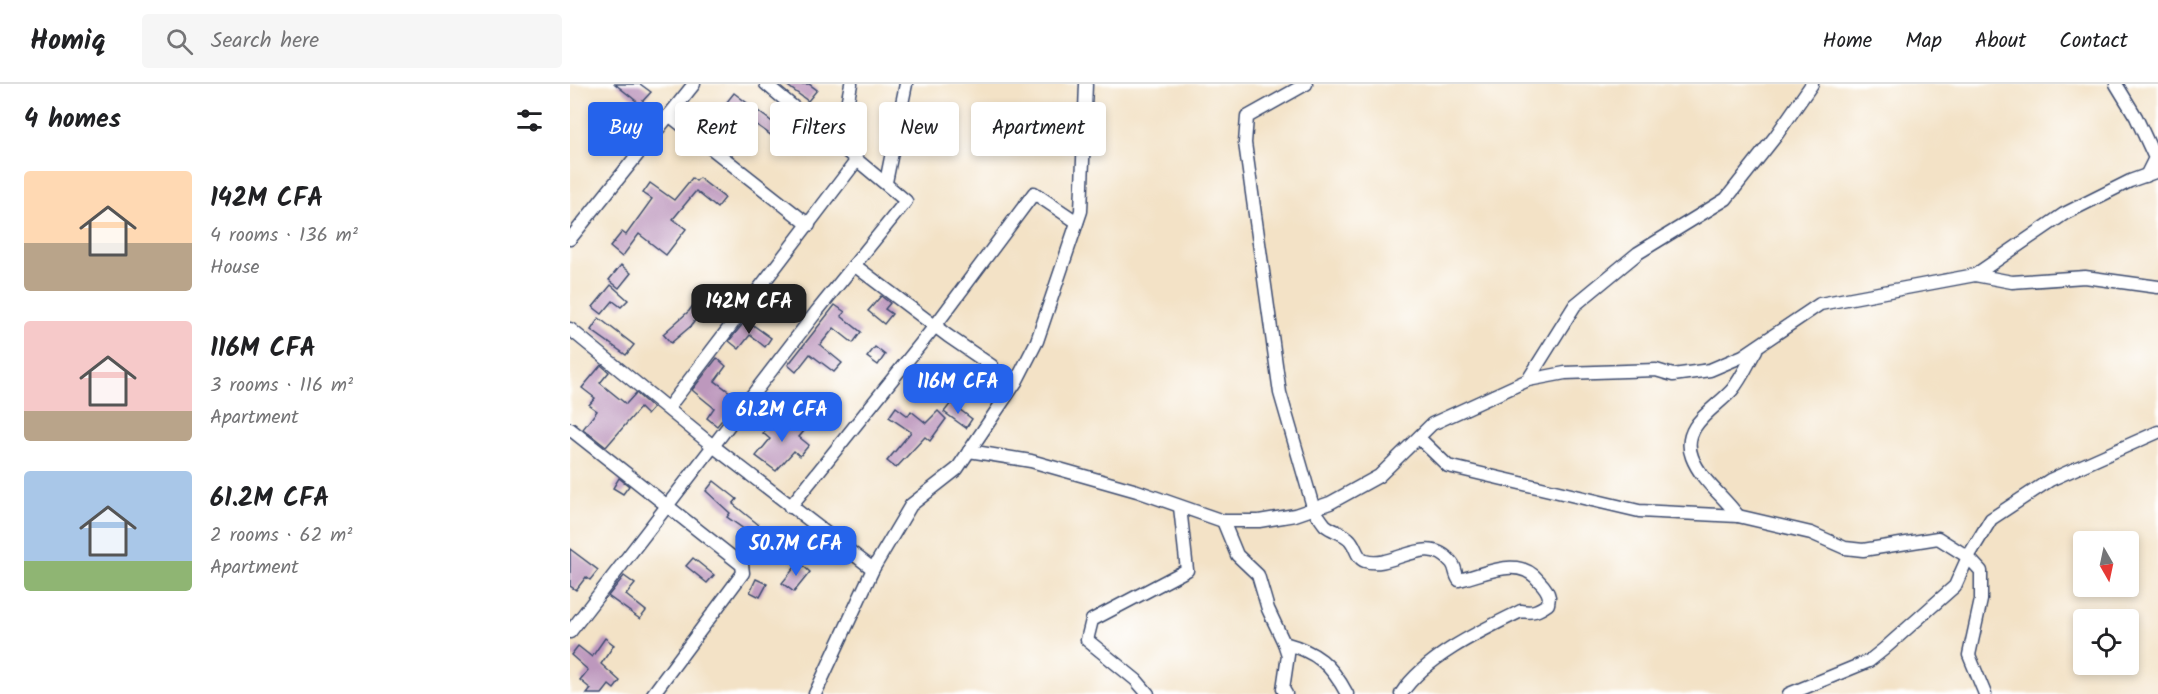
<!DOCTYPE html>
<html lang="en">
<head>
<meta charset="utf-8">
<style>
	body { margin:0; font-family:Kalam,sans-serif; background:#f6f6f6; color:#202124; height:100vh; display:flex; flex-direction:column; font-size:22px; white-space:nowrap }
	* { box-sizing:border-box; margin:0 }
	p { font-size:20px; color:#757577 }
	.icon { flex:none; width:33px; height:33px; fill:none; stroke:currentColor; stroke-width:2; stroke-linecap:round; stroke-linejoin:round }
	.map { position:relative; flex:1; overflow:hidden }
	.side { display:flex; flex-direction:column; background:#fff; width:570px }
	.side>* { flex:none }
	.banner { position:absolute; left:18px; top:18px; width:570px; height:54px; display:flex; gap:12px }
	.needle { width:39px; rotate:171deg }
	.fabs { position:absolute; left:1503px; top:447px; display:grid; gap:12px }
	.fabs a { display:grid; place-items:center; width:66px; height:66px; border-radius:6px; background:#fff; box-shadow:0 3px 9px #0003; font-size:30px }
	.price { position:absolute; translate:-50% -51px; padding:0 14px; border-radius:12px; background:#2563eb; color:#fff; font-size:20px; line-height:39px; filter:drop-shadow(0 2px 3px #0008) }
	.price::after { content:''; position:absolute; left:50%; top:36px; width:18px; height:14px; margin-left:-9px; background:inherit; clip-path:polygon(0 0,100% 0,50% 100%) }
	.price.selected { background:#222; color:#fff }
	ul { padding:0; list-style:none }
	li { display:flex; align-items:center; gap:18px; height:150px; padding:0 24px }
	li span { display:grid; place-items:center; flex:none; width:168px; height:120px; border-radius:6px; color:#555 }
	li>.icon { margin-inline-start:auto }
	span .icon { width:72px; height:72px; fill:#fffc; stroke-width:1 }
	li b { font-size:26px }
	h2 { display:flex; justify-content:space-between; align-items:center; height:72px; padding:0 24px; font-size:26px }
	.tag { padding:0 21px; border-radius:6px; background:#fff; box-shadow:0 3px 9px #0003; font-size:21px; line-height:54px }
	.tag.selected { background:#2563eb; color:#fff }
	header { display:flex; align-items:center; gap:36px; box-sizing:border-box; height:84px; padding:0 30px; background:#fff; border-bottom:2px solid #e0e0e0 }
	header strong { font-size:28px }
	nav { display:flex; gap:33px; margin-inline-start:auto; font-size:21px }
	.search { width:420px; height:54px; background:#f6f6f6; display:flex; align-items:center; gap:15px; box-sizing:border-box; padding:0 21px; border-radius:6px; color:#757577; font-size:22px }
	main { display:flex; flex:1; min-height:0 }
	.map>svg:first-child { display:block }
	.building { fill:#bd98bd }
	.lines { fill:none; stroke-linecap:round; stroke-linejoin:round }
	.minor-casing { stroke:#3b4a6e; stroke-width:15 }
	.minor { stroke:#fff; stroke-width:12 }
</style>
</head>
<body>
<header>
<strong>Homiq</strong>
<div class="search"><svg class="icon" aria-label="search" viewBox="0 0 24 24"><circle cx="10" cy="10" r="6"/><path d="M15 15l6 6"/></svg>Search here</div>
<nav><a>Home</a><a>Map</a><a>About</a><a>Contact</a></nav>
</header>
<main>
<section class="side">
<h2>4 homes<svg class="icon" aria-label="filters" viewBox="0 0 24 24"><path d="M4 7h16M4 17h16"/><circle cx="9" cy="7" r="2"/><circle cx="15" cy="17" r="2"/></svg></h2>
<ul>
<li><span style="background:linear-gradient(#ffd9b3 60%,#b9a48a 0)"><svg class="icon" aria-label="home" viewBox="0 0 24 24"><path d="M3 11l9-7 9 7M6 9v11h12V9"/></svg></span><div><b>142M CFA</b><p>4 rooms · 136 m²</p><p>House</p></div></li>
<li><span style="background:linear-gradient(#f6c9c9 75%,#b9a48a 0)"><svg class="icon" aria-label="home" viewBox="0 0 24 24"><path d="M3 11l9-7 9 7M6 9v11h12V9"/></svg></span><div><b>116M CFA</b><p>3 rooms · 116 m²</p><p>Apartment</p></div></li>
<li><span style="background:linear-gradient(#a9c7e8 75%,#8fb573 0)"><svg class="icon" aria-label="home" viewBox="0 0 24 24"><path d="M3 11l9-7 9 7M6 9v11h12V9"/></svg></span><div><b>61.2M CFA</b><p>2 rooms · 62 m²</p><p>Apartment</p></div></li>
</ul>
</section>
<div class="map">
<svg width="1588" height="610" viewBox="0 0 1588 610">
	<rect width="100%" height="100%" fill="#fff"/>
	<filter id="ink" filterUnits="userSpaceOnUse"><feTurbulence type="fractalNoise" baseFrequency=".0167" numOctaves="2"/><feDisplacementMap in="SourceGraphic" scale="12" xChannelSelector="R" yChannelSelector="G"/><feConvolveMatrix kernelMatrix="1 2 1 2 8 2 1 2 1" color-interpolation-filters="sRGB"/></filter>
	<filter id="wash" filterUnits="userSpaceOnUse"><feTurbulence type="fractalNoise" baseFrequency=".008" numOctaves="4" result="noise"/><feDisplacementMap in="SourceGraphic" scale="24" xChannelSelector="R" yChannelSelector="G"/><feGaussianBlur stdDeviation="1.35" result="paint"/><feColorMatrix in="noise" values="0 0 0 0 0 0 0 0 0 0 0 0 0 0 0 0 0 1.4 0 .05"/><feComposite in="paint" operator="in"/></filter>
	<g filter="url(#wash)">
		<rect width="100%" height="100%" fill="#f3e2c6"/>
		<g id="blocks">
			<g class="building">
				<path d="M 45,0 L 70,0 L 81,8 L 70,20 Z"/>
				<path d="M 215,0 L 239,0 L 247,6 L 238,17 Z"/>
				<path d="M 164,9 L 230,59 L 223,67 L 156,19 Z"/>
				<path d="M 122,94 L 126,97 L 129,94 L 155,114 L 147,124 L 126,107 L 103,135 L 116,145 L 96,171 L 69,150 L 52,173 L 40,163 L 52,148 L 56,151 L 82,115 L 73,109 L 80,99 L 104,116 Z"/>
				<path d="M 51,181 L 61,189 L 49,204 L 39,196 Z"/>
				<path d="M 41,201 L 58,216 L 51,223 L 43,217 L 32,230 L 23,223 Z"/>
				<path d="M 134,206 L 143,212 L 121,242 L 101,259 L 93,250 L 119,227 Z"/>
				<path d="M 311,212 L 320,219 L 315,225 L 322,230 L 314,240 L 298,227 Z"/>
				<path d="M 265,221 L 275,228 L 271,232 L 291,248 L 283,259 L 264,244 L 250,261 L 272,279 L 264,288 L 240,270 L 226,288 L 218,281 Z"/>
				<path d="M 29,234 L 64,261 L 56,271 L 21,246 Z"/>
				<path d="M 176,236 L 201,254 L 195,263 L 180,251 L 169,265 L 159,257 Z"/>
				<path d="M 305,263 L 315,271 L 308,281 L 297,273 Z"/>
				<path d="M 147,274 L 156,282 L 145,297 L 169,315 L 147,342 L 137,334 L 144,324 L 122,306 Z"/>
				<path d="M 31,281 L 39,288 L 30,299 L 56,320 L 66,309 L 83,324 L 77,331 L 70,324 L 36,363 L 13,345 L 27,327 L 19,321 L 25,314 L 12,304 Z"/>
				<path d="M 381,319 L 402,335 L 396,344 L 374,328 Z"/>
				<path d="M 326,323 L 338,332 L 341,327 L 356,339 L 368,327 L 376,335 L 360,357 L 355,353 L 326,384 L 317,377 L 341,348 L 319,333 Z"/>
				<path d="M 204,333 L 215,341 L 220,334 L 234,347 L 229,353 L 239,361 L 230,372 L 224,367 L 206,387 L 186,372 L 200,355 L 193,349 Z"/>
				<path d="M 49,394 L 59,402 L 53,410 L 43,404 Z"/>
				<path d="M 144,397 L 167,415 L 163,420 L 189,441 L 181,450 L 157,433 L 160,429 L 136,407 Z"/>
				<path d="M 0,465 L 28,486 L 20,496 L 16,493 L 6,506 L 0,502 Z"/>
				<path d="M 123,474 L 144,491 L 137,499 L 116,482 Z"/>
				<path d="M 229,478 L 240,488 L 224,508 L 212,499 Z"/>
				<path d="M 54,492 L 65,500 L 56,511 L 76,527 L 70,535 L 38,512 Z"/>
				<path d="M 186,495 L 197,500 L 190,513 L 180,508 Z"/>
				<path d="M 35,554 L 44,561 L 31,580 L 50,597 L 44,605 L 39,601 L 32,610 L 17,610 L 21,605 L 10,596 L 18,586 L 1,571 L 8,562 L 22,573 Z"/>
			</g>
		</g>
	</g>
	<g filter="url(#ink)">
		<use href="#blocks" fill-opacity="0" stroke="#3b4a6e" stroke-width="1.5"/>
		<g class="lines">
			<g class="minor-casing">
				<g id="minor">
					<path d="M 736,0 L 677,33 L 675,59 L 710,309 L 744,426 C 748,431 751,436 755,441 C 762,447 773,449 779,455 C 786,461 786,474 795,477 C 823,486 857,447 882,479 C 886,484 885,491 889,496 C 916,490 949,471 969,497 C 974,502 978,507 979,513 L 978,520 C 968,527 963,529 951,527 C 912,546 855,573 831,610"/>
					<path d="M 1546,0 L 1566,33 L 1585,74 L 1576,92"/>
					<path d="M 99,31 L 239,141"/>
					<path d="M 269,61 L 281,0"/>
					<path d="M 316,98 L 336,0"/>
					<path d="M 0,155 L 124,0"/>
					<path d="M 284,181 L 378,252 L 422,282"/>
					<path d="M 1405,191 L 1494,130 L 1560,97 L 1588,87"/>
					<path d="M 0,245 L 143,362 L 303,485"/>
					<path d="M 958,296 L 1005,221 L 1068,169 L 1156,115 L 1205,53 L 1242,0"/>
					<path d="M 98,324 L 287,76"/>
					<path d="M 0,345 L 172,481 L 173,489 L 83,610"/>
					<path d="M 849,354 L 878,382 L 1069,427 L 1168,432 L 1241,449 L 1275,464 L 1293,466 L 1368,454 L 1398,473 L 1411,487 L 1411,516 L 1399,571 L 1415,610"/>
					<path d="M 399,367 L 461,377 L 567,407 L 653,437 L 689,437 L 725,431 L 760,419 L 809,392 L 862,340 L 958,296 L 995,289 L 1086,286 L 1103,291 L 1140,286 L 1173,272 L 1250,220 L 1405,191 L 1442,198 L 1515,193 L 1588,203"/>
					<path d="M 220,423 L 365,242 L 464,109 L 507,138"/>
					<path d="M 1168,432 C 1154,412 1131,397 1122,373 C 1110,342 1145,325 1162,306 C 1172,294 1178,279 1186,266"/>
					<path d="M 653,437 L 667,471 L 688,491 L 698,525 L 714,559 L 718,571 L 713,605 L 716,610"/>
					<path d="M 0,548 L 247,227 L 336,117 L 196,0"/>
					<path d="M 714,559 C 747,568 761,580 777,610"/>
					<path d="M 245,610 L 303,485 L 341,421 L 387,385 L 446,298 L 467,257 L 511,127 L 516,0"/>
					<path d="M 578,610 L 566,596 L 517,556 L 522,536 L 617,486 L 610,423"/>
					<path d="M 1219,610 L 1299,577 L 1314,565 L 1385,502 L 1398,473 L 1421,435 L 1480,396 L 1588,348"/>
				</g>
			</g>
			<use href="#minor" class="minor"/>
		</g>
	</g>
</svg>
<div class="fabs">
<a><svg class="needle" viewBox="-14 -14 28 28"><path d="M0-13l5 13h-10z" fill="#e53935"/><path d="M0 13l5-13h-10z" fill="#757577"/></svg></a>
<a><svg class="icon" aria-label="locate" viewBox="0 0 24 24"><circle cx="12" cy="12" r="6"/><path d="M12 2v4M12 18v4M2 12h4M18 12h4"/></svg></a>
</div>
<b class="price selected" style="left:179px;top:251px">142M CFA</b>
<b class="price" style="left:388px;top:331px">116M CFA</b>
<b class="price" style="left:212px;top:359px">61.2M CFA</b>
<b class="price" style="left:226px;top:493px">50.7M CFA</b>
<div class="banner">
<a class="tag selected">Buy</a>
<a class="tag">Rent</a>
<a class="tag">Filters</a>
<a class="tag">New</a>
<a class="tag">Apartment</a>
</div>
</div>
</main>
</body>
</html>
